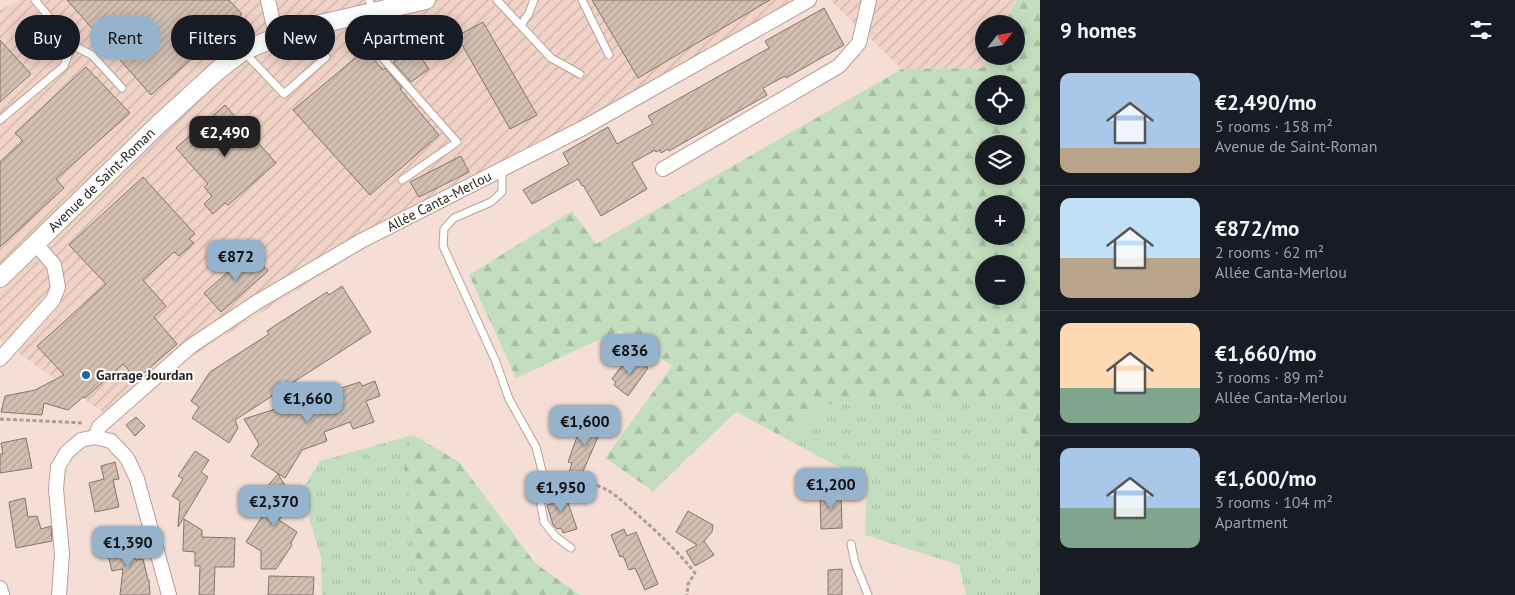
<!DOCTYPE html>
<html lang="en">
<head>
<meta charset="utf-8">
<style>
	body { margin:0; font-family:"PT Sans",sans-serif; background:#20242c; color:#f1f3f6; height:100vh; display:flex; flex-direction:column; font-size:19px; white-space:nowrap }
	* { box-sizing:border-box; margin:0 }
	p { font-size:16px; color:#9ea1a6 }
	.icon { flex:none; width:28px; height:28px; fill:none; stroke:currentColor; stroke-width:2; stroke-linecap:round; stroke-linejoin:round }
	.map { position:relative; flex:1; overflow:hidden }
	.drawer { display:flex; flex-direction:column; background:#171b24; width:475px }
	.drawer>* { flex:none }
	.hud { position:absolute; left:15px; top:15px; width:475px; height:45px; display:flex; gap:10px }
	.needle { width:32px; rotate:59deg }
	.fabs { position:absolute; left:975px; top:15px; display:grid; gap:10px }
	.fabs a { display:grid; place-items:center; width:50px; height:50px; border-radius:50%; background:#171b24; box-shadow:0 2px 12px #0003; font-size:25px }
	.price { position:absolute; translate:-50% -42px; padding:0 11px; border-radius:10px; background:#96b3cd; color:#111; font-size:16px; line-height:32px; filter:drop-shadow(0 1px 2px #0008) }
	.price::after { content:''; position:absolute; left:50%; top:30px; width:15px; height:11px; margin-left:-8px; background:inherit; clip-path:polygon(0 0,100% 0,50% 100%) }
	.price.active { background:#222; color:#fff }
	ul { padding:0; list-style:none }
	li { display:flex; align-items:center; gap:15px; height:125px; padding:0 20px }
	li+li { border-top:1px solid #363941 }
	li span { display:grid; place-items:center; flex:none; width:140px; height:100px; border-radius:10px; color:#555 }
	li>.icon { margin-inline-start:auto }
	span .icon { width:60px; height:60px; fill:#fffc; stroke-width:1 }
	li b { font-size:21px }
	h2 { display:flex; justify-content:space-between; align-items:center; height:60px; padding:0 20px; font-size:21px }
	.chip { padding:0 18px; border-radius:22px; background:#171b24; box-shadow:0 2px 12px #0003; font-size:18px; line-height:45px }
	.chip.active { background:#96b3cd; color:#111 }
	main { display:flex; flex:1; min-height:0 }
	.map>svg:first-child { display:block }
	.industrial { fill:url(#industrial-furrows) }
	.grass { fill:url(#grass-tufts) }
	.forest { fill:url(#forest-firs); fill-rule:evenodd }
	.building { fill:url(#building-hatch); stroke:#857569 }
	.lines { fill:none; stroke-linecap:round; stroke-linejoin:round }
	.service-casing { stroke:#b6a199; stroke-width:9 }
	.minor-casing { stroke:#b6a199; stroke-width:16 }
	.tertiary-casing { stroke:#b6a199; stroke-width:20 }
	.path { stroke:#ae9d96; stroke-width:3; stroke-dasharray:4 2.5; stroke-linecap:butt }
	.service { stroke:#fff; stroke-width:7 }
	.minor { stroke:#fff; stroke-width:14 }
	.tertiary { stroke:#fff; stroke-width:18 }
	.poi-dot { fill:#27659b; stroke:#fff; stroke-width:2 }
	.labels { text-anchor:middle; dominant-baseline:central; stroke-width:4; stroke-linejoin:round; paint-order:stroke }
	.street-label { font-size:14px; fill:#2b231f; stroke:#fff }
	.poi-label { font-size:14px; font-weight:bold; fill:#2b231f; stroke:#fff; text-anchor:start }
</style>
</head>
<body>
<main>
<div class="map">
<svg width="1040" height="595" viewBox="0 0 1040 595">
	<defs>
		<pattern id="industrial-furrows" width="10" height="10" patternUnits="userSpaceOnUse" patternTransform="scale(1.25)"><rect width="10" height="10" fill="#f0d2c6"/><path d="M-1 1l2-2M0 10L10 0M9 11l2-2" fill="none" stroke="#ceb4aa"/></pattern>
		<pattern id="grass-tufts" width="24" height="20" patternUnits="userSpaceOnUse" patternTransform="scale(1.25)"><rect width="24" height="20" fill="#c3debe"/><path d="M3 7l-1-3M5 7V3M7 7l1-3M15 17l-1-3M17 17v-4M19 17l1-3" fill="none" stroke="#a8bea3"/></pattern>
		<pattern id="forest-firs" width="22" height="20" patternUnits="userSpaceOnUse" patternTransform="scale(1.25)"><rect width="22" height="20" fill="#c3debe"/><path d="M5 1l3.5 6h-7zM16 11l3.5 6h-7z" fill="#a8bea3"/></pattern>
		<pattern id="building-hatch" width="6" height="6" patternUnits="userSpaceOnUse" patternTransform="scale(1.25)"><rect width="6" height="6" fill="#d2bfb2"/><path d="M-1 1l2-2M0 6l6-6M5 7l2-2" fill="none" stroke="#b4a499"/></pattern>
	</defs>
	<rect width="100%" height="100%" fill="#f4ded5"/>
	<g class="industrial">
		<path d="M 19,0 L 797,0 L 377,240 L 103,412 L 0,340 L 0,10 Z"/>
		<path d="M 830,0 L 1017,0 L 1005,24 L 984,24 L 984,56 L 989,56 L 983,68 L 902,69 Z"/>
	</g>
	<g class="grass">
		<path d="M 997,397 L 1040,459 L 1040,595 L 966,595 L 959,565 L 865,535 L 867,482 L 783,437 L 831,404 Z"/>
		<path d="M 413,435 L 404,468 L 417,575 L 424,595 L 322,595 L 321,557 L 301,491 L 320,461 Z"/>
	</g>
	<g class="forest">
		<path d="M 1017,0 L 1040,0 L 1040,459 L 997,397 L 831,404 L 783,437 L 736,412 L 653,491 L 605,458 L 672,366 L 620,330 L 516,378 L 469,275 L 572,211 L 596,244 L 902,69 L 983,68 L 989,56 L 1016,56 L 1016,24 L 1005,24 ZM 984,84 L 1016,84 L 1016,116 L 984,116 ZM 984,144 L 1016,144 L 1016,176 L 984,176 ZM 984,204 L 1016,204 L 1016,236 L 984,236 ZM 984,264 L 1016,264 L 1016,296 L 984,296 Z"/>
		<path d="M 413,435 L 459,462 L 535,563 L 580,595 L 424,595 L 417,575 L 404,468 Z"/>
	</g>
	<g class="building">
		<path d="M 67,0 L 229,0 L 242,14 L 151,95 Z"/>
		<path d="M 592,0 L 770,0 L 638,78 Z"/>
		<path d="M 824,8 L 844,45 L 786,78 L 785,76 L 763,88 L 767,95 L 669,151 L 668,149 L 661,153 L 660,150 L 656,152 L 655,150 L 632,163 L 647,189 L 601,216 L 583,185 L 582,186 L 578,179 L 532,204 L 523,190 L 569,164 L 563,153 L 608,127 L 617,144 L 653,124 L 648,116 L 769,48 L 765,41 Z"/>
		<path d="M 483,22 L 537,115 L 510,129 L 457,36 Z"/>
		<path d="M 0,40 L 31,74 L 0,102 Z"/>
		<path d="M 414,48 L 429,69 L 411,82 L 393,62 Z"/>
		<path d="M 365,50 L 383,70 L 385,68 L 402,88 L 400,89 L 439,135 L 370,195 L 293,110 Z"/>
		<path d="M 86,67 L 130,113 L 56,179 L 64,188 L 0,247 L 0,162 L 23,141 L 15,133 Z"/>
		<path d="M 225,105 L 276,163 L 228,205 L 225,203 L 213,214 L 204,204 L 212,196 L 204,187 L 208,184 L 176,148 Z"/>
		<path d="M 461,156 L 469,172 L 419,197 L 410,182 Z"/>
		<path d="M 143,177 L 195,234 L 189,239 L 194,243 L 179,256 L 174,252 L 143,280 L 166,306 L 154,317 L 177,344 L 137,379 L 123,364 L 85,398 L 83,397 L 68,410 L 44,403 L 42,415 L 1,412 L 5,396 L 35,390 L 64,375 L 37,346 L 106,284 L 69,245 Z"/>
		<path d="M 251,252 L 268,271 L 221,312 L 204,293 Z"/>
		<path d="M 342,286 L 371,332 L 235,420 L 238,428 L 229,443 L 192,418 L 199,407 L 191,401 L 210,372 L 269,334 L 267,331 L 279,323 L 327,292 L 329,295 Z"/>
		<path d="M 635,357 L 648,368 L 628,396 L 614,385 L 616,382 L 612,379 L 623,364 L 626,366 Z"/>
		<path d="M 375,381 L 380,396 L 366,401 L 374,422 L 353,429 L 350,422 L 324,432 L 327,441 L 302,450 L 285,478 L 251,456 L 259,444 L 244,419 L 360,382 L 362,386 Z"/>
		<path d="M 136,417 L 145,426 L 135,436 L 126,425 Z"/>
		<path d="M 590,418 L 604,423 L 581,476 L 569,472 L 572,463 L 568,462 L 578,434 L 583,435 Z"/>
		<path d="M 26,438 L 32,468 L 0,473 L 0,454 L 3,454 L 1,443 Z"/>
		<path d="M 195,451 L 209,460 L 201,472 L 208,477 L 178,527 L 180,501 L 172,496 L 183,479 L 178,476 Z"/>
		<path d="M 115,462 L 119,479 L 113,480 L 119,507 L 95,512 L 89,483 L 104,479 L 101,466 Z"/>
		<path d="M 278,474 L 303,514 L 288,505 L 279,520 L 297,532 L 291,543 L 292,545 L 276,569 L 261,569 L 261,551 L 246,542 L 275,496 L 265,489 Z"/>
		<path d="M 564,491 L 577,529 L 563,533 L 561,528 L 557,529 L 553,525 L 547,505 L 552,504 L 549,497 Z"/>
		<path d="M 841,492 L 842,528 L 821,529 L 820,493 Z"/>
		<path d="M 25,498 L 28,517 L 37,516 L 41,529 L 51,526 L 52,541 L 16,548 L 9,502 Z"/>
		<path d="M 688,511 L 713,525 L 712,532 L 703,542 L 704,541 L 714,555 L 695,566 L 686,551 L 697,545 L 676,532 Z"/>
		<path d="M 184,519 L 202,530 L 202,537 L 235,538 L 234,567 L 215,567 L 214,595 L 199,595 L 200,566 L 195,566 L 195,552 L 183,551 Z"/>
		<path d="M 624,529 L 627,536 L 636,532 L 658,584 L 645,590 L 635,568 L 629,570 L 623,556 L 620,557 L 611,535 Z"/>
		<path d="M 128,531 L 136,560 L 143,559 L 148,580 L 149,580 L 150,595 L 120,595 L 123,569 L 112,571 L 105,543 L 128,538 Z"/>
		<path d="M 842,569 L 842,595 L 828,595 L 828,570 Z"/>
		<path d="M 269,576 L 314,577 L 313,595 L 268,595 Z"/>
	</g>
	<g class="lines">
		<g class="service-casing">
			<g id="service">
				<path d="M 369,0 L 374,12"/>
				<path d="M 497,0 L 551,58 L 580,74"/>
				<path d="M 582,0 L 609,55"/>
				<path d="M 351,18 L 371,45 L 457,142 L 402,180"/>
				<path d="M 521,25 L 529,13 L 534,0"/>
				<path d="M 72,45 L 92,55 L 122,88"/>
				<path d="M 243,51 L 284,94 L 326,57"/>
				<path d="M 0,120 L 64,66 L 72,45 L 35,0"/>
				<path d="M 502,169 L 502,192 L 491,202 L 454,218 L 444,229 L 443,246 L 496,362 L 509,399 L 536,447 L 542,471 L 540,500 L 544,522 L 555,536 L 571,548"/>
				<path d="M 851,544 L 855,563 L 868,595"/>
			</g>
		</g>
		<g class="minor-casing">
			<g id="minor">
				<path d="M 268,0 L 276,36"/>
				<path d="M 663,169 L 839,66 L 859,43 L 869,0"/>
				<path d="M 0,359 L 53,300 L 58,287 L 54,265 L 36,244"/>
				<path d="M 95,437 L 99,427 L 191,346 L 257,302 L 361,241 L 585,127 L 809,0"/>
				<path d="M 0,588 L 2,595"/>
				<path d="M 59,595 L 62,554 L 56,489 L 58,467 L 67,452 L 81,440 L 95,437 L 111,441 L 127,458 L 137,479 L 169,595"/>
			</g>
		</g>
		<g class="tertiary-casing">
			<g id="tertiary">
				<path id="s1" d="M 0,278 L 159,124 L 217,71 L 243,51 L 294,30 L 426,0"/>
			</g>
		</g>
		<g class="path">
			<path d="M 0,419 L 84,423"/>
			<path d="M 552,478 C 569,479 586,481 601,487 C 613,492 621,500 630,508 C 653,528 676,549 695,573 L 688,584 L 687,595"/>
		</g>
		<use href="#service" class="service"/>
		<use href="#minor" class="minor"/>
		<use href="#tertiary" class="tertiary"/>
	</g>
	<circle class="poi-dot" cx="86" cy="375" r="5"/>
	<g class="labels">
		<g class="street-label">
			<text stroke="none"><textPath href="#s1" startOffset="141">Avenue de Saint-Roman</textPath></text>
			<text transform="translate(439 201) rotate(-27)">Allée Canta-Merlou</text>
		</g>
		<g class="poi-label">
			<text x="96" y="375">Garrage Jourdan</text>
		</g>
	</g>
</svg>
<div class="fabs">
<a><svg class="needle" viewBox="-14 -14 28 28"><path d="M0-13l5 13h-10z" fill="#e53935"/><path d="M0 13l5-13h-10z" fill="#9ea1a6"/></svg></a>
<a><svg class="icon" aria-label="locate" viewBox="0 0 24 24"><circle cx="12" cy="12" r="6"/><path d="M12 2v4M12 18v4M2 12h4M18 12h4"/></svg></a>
<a><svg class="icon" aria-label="layers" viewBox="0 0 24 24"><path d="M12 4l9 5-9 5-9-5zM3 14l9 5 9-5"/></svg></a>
<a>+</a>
<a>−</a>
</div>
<b class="price active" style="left:225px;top:158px">€2,490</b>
<b class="price" style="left:236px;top:282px">€872</b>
<b class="price" style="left:630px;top:376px">€836</b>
<b class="price" style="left:308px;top:424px">€1,660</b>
<b class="price" style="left:585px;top:447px">€1,600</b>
<b class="price" style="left:831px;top:510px">€1,200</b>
<b class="price" style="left:561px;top:513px">€1,950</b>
<b class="price" style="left:274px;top:527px">€2,370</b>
<b class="price" style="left:128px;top:568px">€1,390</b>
<div class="hud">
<a class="chip">Buy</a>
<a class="chip active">Rent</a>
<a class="chip">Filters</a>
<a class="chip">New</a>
<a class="chip">Apartment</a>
</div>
</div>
<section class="drawer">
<h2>9 homes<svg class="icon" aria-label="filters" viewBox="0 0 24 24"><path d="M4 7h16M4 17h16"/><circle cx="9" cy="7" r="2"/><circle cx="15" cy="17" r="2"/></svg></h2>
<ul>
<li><span style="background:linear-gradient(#a9c7e8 75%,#b9a48a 0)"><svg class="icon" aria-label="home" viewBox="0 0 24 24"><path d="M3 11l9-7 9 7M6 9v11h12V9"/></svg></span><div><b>€2,490/mo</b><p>5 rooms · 158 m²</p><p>Avenue de Saint-Roman</p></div></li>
<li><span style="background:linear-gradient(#bfe0f5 60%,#b9a48a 0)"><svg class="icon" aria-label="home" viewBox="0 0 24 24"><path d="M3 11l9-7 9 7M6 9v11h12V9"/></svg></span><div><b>€872/mo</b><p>2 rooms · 62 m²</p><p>Allée Canta-Merlou</p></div></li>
<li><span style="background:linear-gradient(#ffd9b3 65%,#7fa58c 0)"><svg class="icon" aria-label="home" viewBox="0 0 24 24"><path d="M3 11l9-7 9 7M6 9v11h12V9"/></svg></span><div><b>€1,660/mo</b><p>3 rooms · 89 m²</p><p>Allée Canta-Merlou</p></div></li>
<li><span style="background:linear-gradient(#a9c7e8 60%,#7fa58c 0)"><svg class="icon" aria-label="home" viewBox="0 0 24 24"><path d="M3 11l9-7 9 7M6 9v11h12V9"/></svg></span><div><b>€1,600/mo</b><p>3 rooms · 104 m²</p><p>Apartment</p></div></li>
</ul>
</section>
</main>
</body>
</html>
